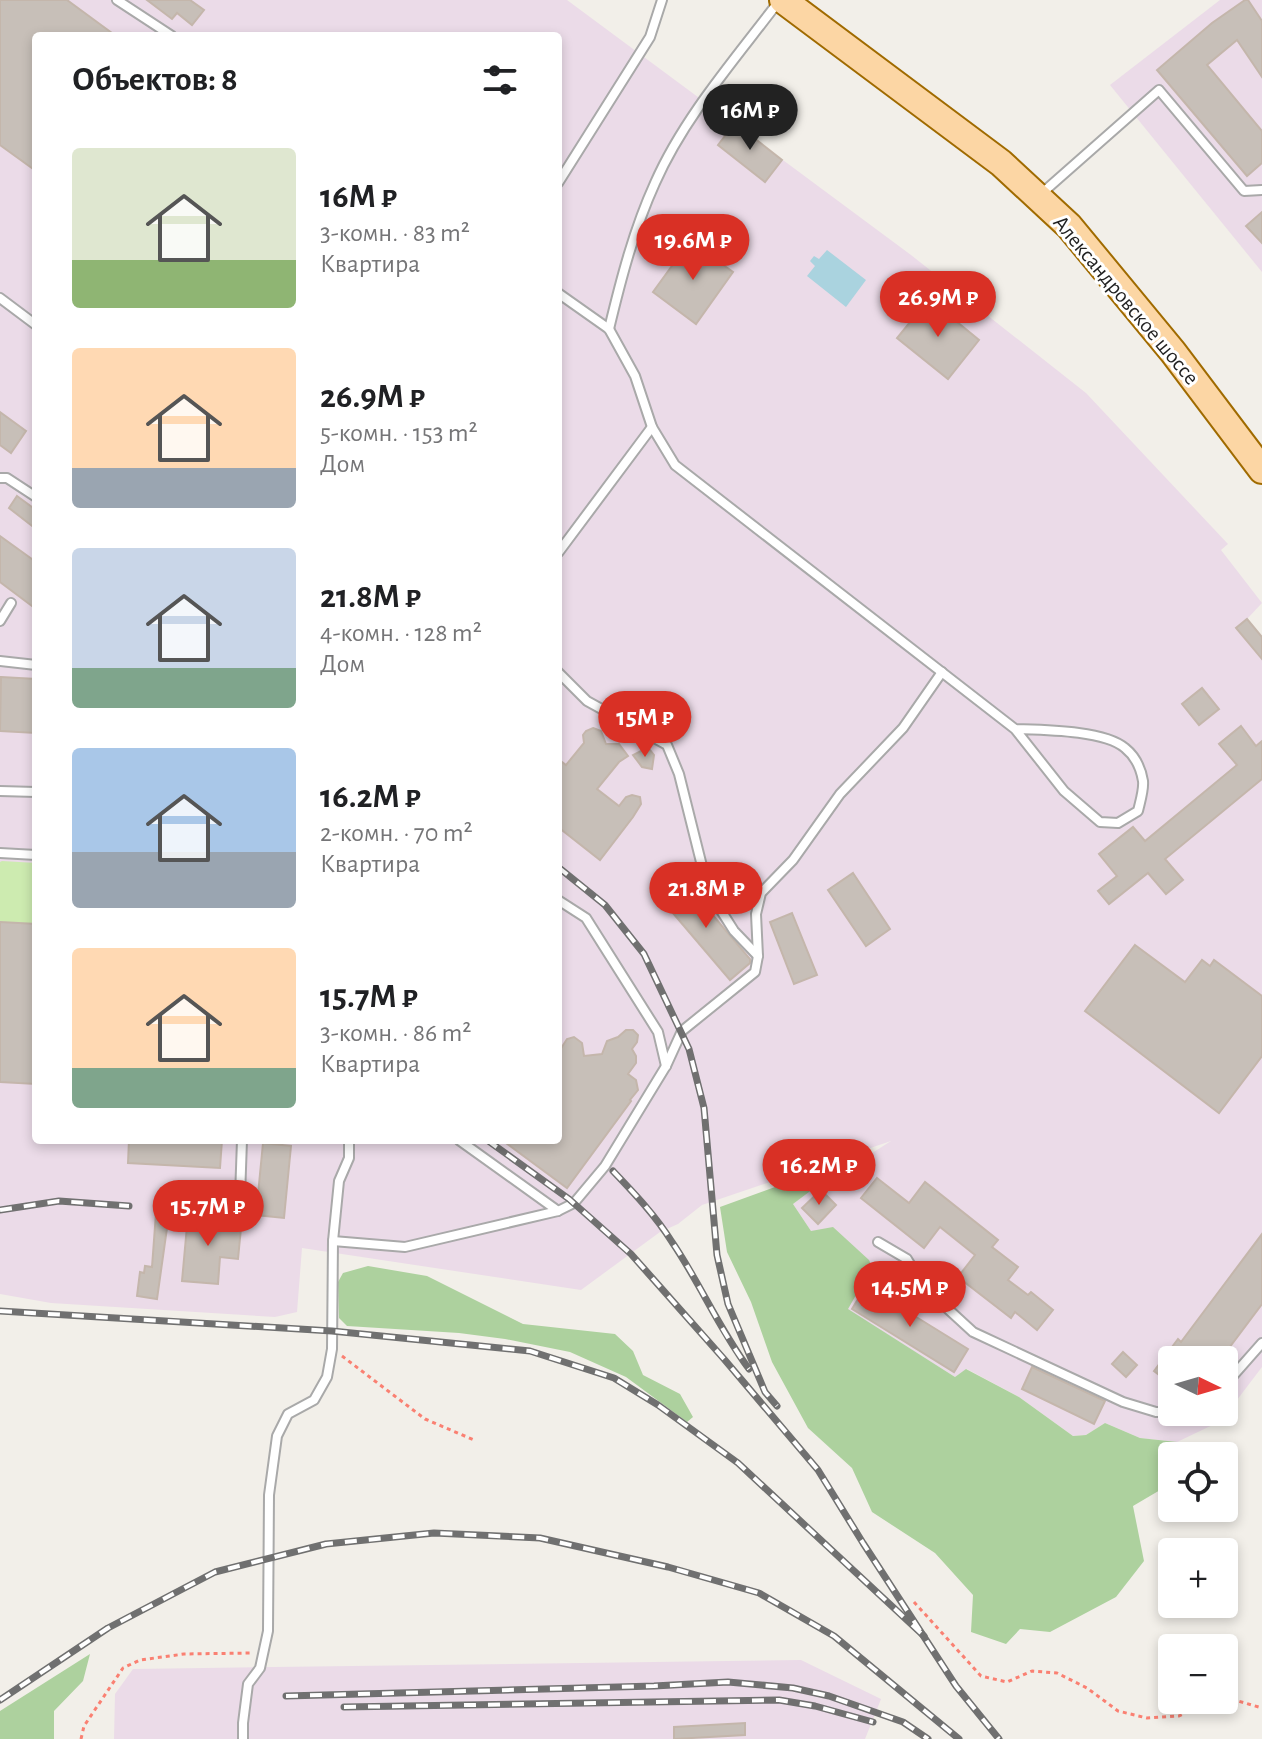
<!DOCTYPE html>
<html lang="ru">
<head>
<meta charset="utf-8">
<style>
	body { margin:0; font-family:"Alegreya Sans",sans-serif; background:#f2f2f2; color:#202124; height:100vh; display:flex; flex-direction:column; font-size:30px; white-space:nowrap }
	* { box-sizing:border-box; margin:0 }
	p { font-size:26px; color:#757577 }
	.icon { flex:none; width:44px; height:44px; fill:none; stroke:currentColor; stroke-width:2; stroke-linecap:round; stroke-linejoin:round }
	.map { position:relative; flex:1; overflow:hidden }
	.panel { position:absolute; left:32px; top:32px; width:530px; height:1112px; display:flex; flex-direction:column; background:#fff; border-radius:8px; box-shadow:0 4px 12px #0003 }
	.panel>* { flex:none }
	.needle { width:52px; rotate:95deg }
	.controls { position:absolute; left:1158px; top:1346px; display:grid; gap:16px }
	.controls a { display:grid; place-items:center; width:80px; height:80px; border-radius:8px; background:#fff; box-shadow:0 4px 12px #0003; font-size:40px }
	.price { position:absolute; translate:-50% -68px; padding:0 18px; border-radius:28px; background:#d93025; color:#fff; font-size:26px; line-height:52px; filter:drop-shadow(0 2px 4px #0008) }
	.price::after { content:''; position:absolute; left:50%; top:48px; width:24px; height:18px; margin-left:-12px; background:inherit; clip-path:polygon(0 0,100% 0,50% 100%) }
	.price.active { background:#222; color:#fff }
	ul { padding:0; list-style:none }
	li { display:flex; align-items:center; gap:24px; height:200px; padding:0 40px }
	li span { display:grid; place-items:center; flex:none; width:224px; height:160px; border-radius:8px; color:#555 }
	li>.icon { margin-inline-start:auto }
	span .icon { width:96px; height:96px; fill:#fffc; stroke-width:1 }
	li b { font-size:34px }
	h2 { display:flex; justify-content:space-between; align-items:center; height:96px; padding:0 40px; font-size:34px }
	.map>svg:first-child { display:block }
	.industrial { fill:#ebdbe8; fill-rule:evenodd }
	.grass { fill:#cdebb0 }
	.forest { fill:#add19e }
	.water { fill:#aad3df }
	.building { fill:#c7bfb8; stroke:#c4b6ab; stroke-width:2 }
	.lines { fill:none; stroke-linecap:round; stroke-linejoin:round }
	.lane-casing { stroke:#a9a9a9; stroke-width:12 }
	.primary-casing { stroke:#a06b00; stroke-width:30 }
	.path { stroke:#fa8072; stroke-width:3; stroke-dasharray:4 4; stroke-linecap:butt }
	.lane { stroke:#fff; stroke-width:8 }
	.primary { stroke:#fcd6a4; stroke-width:26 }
	.rail-casing { stroke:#707070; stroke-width:7 }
	.rail { stroke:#fff; stroke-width:4; stroke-dasharray:12; stroke-linecap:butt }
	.labels { text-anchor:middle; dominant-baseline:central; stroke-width:6; stroke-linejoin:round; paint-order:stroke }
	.street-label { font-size:22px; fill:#222; stroke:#fff }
</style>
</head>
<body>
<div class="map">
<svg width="1262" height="1739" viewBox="0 0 1262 1739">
	<rect width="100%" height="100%" fill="#f2efe9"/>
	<g class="industrial">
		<path d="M 0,0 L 567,0 L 911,255 L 1086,393 L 1228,544 L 1221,550 L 1262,603 L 1247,619 L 1262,637 L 1262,1367 L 1221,1421 L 1177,1442 L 1140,1438 L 1105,1423 L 1086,1435 L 1073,1436 L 1019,1397 L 967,1369 L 955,1377 L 847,1309 L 863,1283 L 811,1231 L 793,1204 L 821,1183 L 844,1171 L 891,1141 L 702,1205 L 678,1224 L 660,1232 L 581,1290 L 302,1248 L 297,1312 L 275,1317 L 51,1303 L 0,1294 ZM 36,36 L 558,36 L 558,1140 L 36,1140 ZM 1172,1360 L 1224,1360 L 1224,1412 L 1172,1412 Z"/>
		<path d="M 1220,0 L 1262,0 L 1262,272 L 1110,85 Z"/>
		<path d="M 801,1660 L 881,1699 L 865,1739 L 114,1739 L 115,1694 L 133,1669 Z"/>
	</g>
	<path class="grass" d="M 2,861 L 36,863 L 36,924 L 0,922 L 0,862 Z"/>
	<g class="forest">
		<path d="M 841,1163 L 844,1171 L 821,1183 L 793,1204 L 811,1231 L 833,1227 L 869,1260 L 879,1283 L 863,1283 L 848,1309 L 955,1377 L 966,1369 L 1019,1397 L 1073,1436 L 1086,1435 L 1105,1423 L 1140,1438 L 1177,1442 L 1177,1456 L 1172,1456 L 1172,1483 L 1133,1506 L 1144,1561 L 1116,1597 L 1050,1632 L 1020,1629 L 1006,1644 L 971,1632 L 973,1595 L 935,1553 L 872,1512 L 852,1468 L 808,1428 L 772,1362 L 751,1302 L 727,1252 L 720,1207 Z"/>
		<path d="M 368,1266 L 427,1276 L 523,1324 L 615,1334 L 633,1351 L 643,1375 L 680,1394 L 693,1417 L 687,1422 L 626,1377 L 570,1352 L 505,1339 L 459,1333 L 347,1326 L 339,1318 L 338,1282 L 343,1273 Z"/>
		<path d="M 90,1654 L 83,1681 L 54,1711 L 54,1739 L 0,1739 L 0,1711 Z"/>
	</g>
	<path class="water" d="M 827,250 L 866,280 L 846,307 L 807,276 L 815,266 L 810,261 L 814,256 L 819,259 Z"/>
	<g class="building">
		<path d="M 0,0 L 67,0 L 116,36 L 36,36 L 36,171 L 0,145 Z"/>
		<path d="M 147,0 L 190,0 L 204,10 L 192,25 L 177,13 L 172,19 Z"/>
		<path d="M 1245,0 L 1248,0 L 1262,21 L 1262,77 L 1237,40 L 1207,65 L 1262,131 L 1262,163 L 1247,176 L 1157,70 L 1212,23 Z"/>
		<path d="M 735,123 L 782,160 L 765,182 L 718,145 Z"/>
		<path d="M 1262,212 L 1262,243 L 1246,226 Z"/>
		<path d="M 690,241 L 733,272 L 696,324 L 653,292 Z"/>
		<path d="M 929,299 L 979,340 L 948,379 L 897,338 Z"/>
		<path d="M 0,412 L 26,431 L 11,453 L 0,445 Z"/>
		<path d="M 17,496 L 36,510 L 36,529 L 9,508 Z"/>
		<path d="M 0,536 L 36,562 L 36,609 L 0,582 Z"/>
		<path d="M 1247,619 L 1262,637 L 1262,659 L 1236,628 Z"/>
		<path d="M 1,677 L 36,679 L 36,733 L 0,731 Z"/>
		<path d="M 1202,688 L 1219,709 L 1199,725 L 1182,704 Z"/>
		<path d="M 1241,726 L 1256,746 L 1262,741 L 1262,779 L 1165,859 L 1183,880 L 1166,894 L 1148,873 L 1109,904 L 1098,891 L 1117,876 L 1099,854 L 1133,827 L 1145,841 L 1237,765 L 1219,744 Z"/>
		<path d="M 593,728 L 601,731 L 606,744 L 619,744 L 628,756 L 619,762 L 597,789 L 619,806 L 626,797 L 632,795 L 640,797 L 641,804 L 633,817 L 600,860 L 558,827 L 558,759 L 566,765 L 584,743 L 583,735 L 586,731 Z"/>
		<path d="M 643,750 L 650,750 L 654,755 L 652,769 L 642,767 L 633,755 Z"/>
		<path d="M 853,873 L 890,929 L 866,946 L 828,890 Z"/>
		<path d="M 683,880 L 750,959 L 750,963 L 730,980 L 661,899 Z"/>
		<path d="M 792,913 L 817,975 L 794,984 L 770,922 Z"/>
		<path d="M 0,922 L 36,924 L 36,1084 L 0,1082 Z"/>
		<path d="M 1135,945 L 1185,982 L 1202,960 L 1210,966 L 1214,960 L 1262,996 L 1262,1056 L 1219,1113 L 1085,1011 Z"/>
		<path d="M 626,1030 L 633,1030 L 638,1035 L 637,1042 L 632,1049 L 636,1056 L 636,1063 L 628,1074 L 636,1080 L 638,1090 L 630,1100 L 631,1101 L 567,1188 L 502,1140 L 558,1140 L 558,1053 L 567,1039 L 574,1037 L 582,1043 L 584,1056 L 602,1054 L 607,1041 L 618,1037 Z"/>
		<path d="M 129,1140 L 222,1140 L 220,1168 L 128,1163 Z"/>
		<path d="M 263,1143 L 291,1146 L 284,1218 L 256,1215 Z"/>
		<path d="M 877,1178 L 909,1203 L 925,1182 L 998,1240 L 992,1247 L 1018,1267 L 1008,1280 L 1028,1295 L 1031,1292 L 1053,1310 L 1037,1330 L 1015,1312 L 1011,1318 L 958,1277 L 975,1255 L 940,1227 L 924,1248 L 861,1198 Z"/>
		<path d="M 821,1190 L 836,1205 L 818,1224 L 802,1208 Z"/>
		<path d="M 156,1213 L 169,1214 L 157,1299 L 137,1296 L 140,1272 L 144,1273 L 145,1266 L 152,1267 Z"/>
		<path d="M 188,1215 L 222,1218 L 222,1226 L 241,1228 L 238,1259 L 220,1257 L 218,1284 L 182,1281 Z"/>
		<path d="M 1262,1234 L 1262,1304 L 1220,1360 L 1172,1360 L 1172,1385 L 1154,1371 L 1178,1339 L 1181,1342 Z"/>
		<path d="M 866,1286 L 968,1349 L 954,1372 L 852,1309 Z"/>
		<path d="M 1123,1352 L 1137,1365 L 1126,1377 L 1112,1364 Z"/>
		<path d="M 1032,1367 L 1105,1401 L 1094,1424 L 1022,1389 Z"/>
		<path d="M 745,1723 L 745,1735 L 674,1739 L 674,1727 Z"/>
	</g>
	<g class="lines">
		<g class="lane-casing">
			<g id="lane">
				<path d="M 117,0 L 172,36"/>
				<path d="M 558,183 L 650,37 L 662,0"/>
				<path d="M 1041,194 L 1159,90 L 1244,191 L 1262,190"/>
				<path d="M 558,293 L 609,329 L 635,376 L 652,427 L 675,465 L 1015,729 L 1064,791 L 1100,822 L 1118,823 L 1138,811 C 1140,802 1144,790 1143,781 C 1141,769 1135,756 1125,748 C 1104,730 1043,730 1015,729"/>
				<path d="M 0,298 L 36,325"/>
				<path d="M 609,329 C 621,279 634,229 655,183 C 684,117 736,58 779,1"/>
				<path d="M 0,478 L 7,478 L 36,497"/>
				<path d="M 558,553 L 652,427"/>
				<path d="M 0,621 L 11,603"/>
				<path d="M 0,661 L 36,665"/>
				<path d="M 558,672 L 587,701 L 667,745 L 679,774 L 708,890 L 734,931 L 758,956"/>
				<path d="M 0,791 L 36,792"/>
				<path d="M 0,853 L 36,855"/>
				<path d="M 558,900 L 586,918 L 658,1032 L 666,1066"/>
				<path d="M 459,1140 L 558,1211"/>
				<path d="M 240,1197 L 242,1140"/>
				<path d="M 333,1241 L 405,1247 L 558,1211 L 574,1203 L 605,1166 L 666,1066 L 682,1031 L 755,972 L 758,956 L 756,914 L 761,893 L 793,860 L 840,794 L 903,728 L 942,672"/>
				<path d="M 878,1242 L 907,1259 L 924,1287 L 973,1332 L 1123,1402 L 1156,1412 L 1172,1412"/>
				<path d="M 1224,1386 L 1262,1343"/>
				<path d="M 243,1739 L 243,1723 L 248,1684 L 260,1668 L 268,1631 L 269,1495 L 277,1436 L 288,1414 L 314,1400 L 327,1377 L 332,1349 L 333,1241 L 339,1181 L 349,1158 L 349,1140"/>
			</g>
		</g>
		<g class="primary-casing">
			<path id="primary" d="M 783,0 L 1001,163 L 1069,226 L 1173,352 L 1262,470"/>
		</g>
		<g class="path">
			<path d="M 342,1356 L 425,1419 L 474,1440"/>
			<path d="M 914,1602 L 981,1676 L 1007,1682 L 1032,1671 L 1057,1673 L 1087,1688 L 1118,1711 L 1147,1718 L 1179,1716 L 1206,1702 L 1217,1700"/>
			<path d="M 1224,1699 L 1228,1698 L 1262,1708"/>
			<path d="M 81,1739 L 84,1726 L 123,1668 L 140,1660 L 184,1654 L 252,1653"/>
		</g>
		<use href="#lane" class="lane"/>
		<use href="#primary" class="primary"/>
		<g class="rail-casing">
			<g id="rail">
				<path d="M 558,867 L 605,905 L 644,954 L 689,1049 L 704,1108 L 717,1255 L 728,1304 L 765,1392 L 777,1406"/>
				<path d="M 487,1140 L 569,1199 L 631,1254 L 724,1359 L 818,1470 L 863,1543 L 956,1686 L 999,1739"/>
				<path d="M 613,1171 C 634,1193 656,1216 672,1242 C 700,1283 719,1329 749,1369"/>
				<path d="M 0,1210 L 59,1201 L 129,1206"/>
				<path d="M 0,1311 L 332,1331 L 530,1351 L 614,1378 L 658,1405 L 738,1463 L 924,1636"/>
				<path d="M 286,1696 L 654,1686 L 728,1682 L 793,1688 L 829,1696 L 903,1722 L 928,1739"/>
				<path d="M 0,1700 L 108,1628 L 215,1572 L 326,1544 L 434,1533 L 540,1538 L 668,1567 L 759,1593 L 834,1636 L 959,1739"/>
				<path d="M 344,1707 L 779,1700 L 815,1706 L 873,1722"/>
			</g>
		</g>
		<use href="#rail" class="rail"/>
	</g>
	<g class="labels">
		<g class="street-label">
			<text transform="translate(1126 300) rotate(50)">Александровское шоссе</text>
		</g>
	</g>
</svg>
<div class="controls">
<a><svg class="needle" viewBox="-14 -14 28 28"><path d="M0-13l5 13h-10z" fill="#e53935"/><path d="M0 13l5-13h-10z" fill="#757577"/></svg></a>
<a><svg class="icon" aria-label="locate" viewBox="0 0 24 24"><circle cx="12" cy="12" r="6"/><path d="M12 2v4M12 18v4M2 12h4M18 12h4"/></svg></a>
<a>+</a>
<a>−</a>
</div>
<b class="price active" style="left:750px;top:152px">16M ₽</b>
<b class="price" style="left:693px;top:282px">19.6M ₽</b>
<b class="price" style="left:938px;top:339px">26.9M ₽</b>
<b class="price" style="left:645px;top:759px">15M ₽</b>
<b class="price" style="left:706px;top:930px">21.8M ₽</b>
<b class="price" style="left:819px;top:1207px">16.2M ₽</b>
<b class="price" style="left:208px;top:1248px">15.7M ₽</b>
<b class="price" style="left:910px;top:1329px">14.5M ₽</b>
<section class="panel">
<h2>Объектов: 8<svg class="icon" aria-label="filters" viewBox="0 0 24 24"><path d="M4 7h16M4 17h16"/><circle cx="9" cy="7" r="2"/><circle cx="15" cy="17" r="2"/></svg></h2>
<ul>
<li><span style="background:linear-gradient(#dfe7d0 70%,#8fb573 0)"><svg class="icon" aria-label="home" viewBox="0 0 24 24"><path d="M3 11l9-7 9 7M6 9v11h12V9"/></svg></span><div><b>16M ₽</b><p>3-комн. · 83 m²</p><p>Квартира</p></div></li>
<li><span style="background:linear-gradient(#ffd9b3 75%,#9aa5b1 0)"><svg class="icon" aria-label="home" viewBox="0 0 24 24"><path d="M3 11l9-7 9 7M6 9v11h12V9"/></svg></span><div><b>26.9M ₽</b><p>5-комн. · 153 m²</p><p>Дом</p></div></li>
<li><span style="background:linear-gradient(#c9d6e8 75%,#7fa58c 0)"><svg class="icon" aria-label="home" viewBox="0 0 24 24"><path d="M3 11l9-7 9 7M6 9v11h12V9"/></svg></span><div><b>21.8M ₽</b><p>4-комн. · 128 m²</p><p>Дом</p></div></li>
<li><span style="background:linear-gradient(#a9c7e8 65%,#9aa5b1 0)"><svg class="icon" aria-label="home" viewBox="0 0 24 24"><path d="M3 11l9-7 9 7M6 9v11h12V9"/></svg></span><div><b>16.2M ₽</b><p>2-комн. · 70 m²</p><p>Квартира</p></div></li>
<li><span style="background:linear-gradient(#ffd9b3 75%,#7fa58c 0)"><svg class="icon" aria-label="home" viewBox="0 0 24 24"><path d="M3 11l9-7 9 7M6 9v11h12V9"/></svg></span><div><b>15.7M ₽</b><p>3-комн. · 86 m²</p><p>Квартира</p></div></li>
</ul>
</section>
</div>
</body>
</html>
